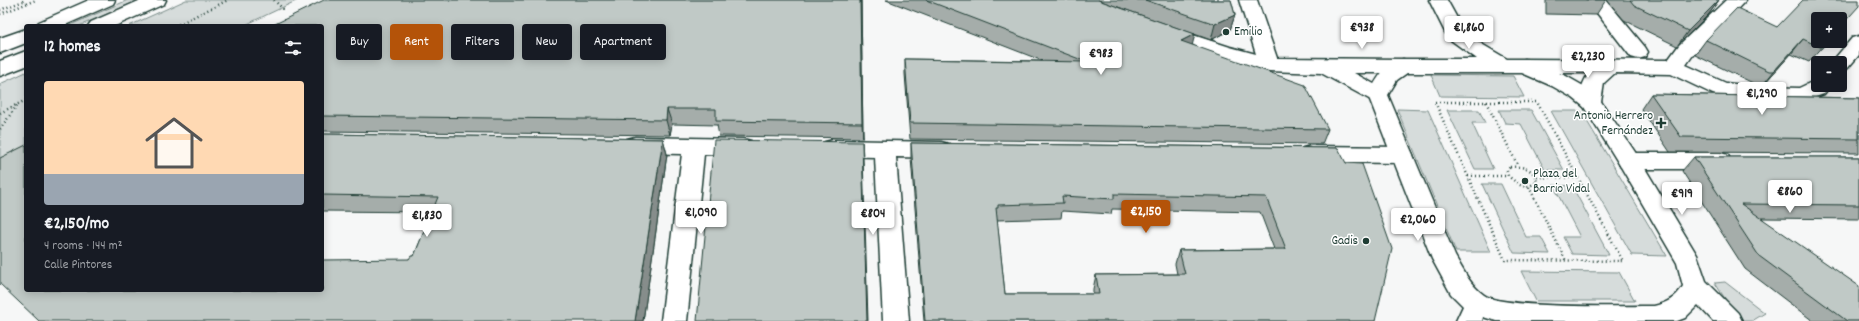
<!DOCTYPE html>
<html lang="en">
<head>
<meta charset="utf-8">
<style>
	body { margin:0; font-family:Dekko,sans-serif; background:#20242c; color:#f1f3f6; height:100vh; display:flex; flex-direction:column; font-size:15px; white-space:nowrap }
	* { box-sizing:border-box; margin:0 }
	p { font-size:13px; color:#9ea1a6 }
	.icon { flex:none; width:22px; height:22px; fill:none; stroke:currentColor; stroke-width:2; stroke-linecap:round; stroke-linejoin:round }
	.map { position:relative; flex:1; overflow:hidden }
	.side { position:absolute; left:24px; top:24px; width:300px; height:268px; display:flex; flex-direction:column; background:#171b24; border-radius:4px; box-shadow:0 2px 10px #0003 }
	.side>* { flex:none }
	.hud { position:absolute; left:336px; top:24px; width:380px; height:36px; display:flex; gap:8px }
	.controls { position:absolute; left:1811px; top:12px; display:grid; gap:8px }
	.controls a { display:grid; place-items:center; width:36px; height:36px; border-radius:4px; background:#171b24; box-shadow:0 2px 10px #0003; font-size:20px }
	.price { position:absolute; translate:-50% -34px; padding:0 9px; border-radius:4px; background:#fff; color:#222; font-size:13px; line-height:26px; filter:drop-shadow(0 1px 2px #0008) }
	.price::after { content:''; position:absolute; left:50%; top:24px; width:12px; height:9px; margin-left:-6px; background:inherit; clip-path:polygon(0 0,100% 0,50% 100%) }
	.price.selected { background:#b45309; color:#fff }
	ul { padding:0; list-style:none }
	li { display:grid; align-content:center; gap:8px; height:212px; padding:0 20px }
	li+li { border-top:1px solid #363941 }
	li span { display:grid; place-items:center; height:124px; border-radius:4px; color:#555 }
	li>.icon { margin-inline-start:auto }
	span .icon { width:72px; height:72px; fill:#fffc; stroke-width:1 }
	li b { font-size:17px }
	h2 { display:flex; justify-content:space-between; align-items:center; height:48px; padding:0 20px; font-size:17px }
	.pill { padding:0 14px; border-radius:4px; background:#171b24; box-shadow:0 2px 10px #0003; font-size:14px; line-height:36px }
	.pill.selected { background:#b45309; color:#fff }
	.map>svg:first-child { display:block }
	.green { fill:#d6dcdb; stroke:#7a8c88 }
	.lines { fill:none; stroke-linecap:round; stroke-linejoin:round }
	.street-casing { stroke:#1f3d34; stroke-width:3 }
	.secondary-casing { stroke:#1f3d34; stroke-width:3 }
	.primary-casing { stroke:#1f3d34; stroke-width:3 }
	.path { stroke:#1f3d34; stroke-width:2.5; stroke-dasharray:1 3; stroke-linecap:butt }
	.street { fill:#fff; fill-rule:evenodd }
	.secondary { fill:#fff; fill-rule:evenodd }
	.primary { fill:#fff; fill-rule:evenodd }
	.wall { fill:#a5adaa; stroke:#1f3d34; fill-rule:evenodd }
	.shaded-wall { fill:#868d8b; stroke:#1f3d34 }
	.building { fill:#c0c9c6; stroke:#1f3d34; fill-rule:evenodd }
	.poi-dot { fill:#1f3d34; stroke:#fff; stroke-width:1.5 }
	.labels { text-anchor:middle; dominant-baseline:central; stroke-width:3; stroke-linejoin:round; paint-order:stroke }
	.poi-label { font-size:13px; fill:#1f3d34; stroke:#fff; text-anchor:start }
</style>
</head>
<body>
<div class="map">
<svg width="1859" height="321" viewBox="0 0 1859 321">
	<rect width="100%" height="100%" fill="#f6f7f7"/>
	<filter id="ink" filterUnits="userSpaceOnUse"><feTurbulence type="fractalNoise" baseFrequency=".025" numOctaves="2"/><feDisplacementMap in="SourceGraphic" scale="8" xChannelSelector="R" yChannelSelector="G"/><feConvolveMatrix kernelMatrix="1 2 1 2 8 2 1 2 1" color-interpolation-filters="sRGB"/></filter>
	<g filter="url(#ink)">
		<g class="green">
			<path d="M 128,0 L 139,0 L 79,26 L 68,26 Z"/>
			<path d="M 186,0 L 298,0 L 243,26 L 129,26 Z"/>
			<path d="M 26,72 L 26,168 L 0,181 L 0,84 Z"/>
			<path d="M 1431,75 L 1513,76 L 1524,97 L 1440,96 Z"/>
			<path d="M 1397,109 L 1428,110 L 1491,252 L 1456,252 Z"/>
			<path d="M 1447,110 L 1479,110 L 1485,123 L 1472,123 L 1493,169 L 1475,169 Z"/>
			<path d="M 1499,110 L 1531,110 L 1564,170 L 1545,170 L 1521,124 L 1505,123 Z"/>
			<path d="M 1551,111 L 1581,111 L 1667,256 L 1632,255 Z"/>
			<path d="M 1482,184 L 1501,184 L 1526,237 L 1541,237 L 1550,254 L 1514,253 Z"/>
			<path d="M 1553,185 L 1572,186 L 1609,255 L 1572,254 L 1563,237 L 1580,237 Z"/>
			<path d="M 1521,271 L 1619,272 L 1635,301 L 1536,301 Z"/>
			<path d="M 1725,282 L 1765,313 L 1752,321 L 1744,321 L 1729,305 L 1715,283 Z"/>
		</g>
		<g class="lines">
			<g class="street-casing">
				<g id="street">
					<path d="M 1239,0 L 1257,0 L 1277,58 L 1403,59 L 1410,61 L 1413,66 L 1410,71 L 1403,73 L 1354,73 L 1385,90 L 1388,95 L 1385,100 L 1378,102 L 1371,100 L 1321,73 L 1269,71 L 1218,58 L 1158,37 L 1155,32 L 1158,27 L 1165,26 L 1230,47 L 1256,54 Z"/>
					<path d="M 1587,0 L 1606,0 L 1645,47 L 1648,52 L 1645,57 L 1638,59 L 1631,57 Z"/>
					<path d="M 1726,0 L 1746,0 L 1693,55 L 1686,65 L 1726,83 L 1760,87 L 1799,88 L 1818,79 L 1818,85 L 1831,85 L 1824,94 L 1800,102 L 1760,101 L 1715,95 L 1671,74 L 1615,73 L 1604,83 L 1601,102 L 1598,107 L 1591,109 L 1584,107 C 1577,96 1582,83 1589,73 L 1525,73 L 1518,71 L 1515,66 L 1518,61 L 1525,59 L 1668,60 L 1679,45 Z"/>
					<path d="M 1859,36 L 1859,55 L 1847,69 L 1840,71 L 1840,63 L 1831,63 L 1852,38 Z"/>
					<path d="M 635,137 L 743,139 L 751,141 L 754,147 L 751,153 L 743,155 L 704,154 L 687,321 L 661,321 L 682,154 L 635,153 L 627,151 L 624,145 L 627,139 Z"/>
					<path d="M 833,140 L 941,142 L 949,144 L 952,150 L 949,156 L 941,158 L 896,157 L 909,321 L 883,321 L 875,157 L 833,156 L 825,154 L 822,148 L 825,142 Z"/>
					<path d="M 1311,146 L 1402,147 L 1410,149 L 1413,155 L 1410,161 L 1402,163 L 1311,162 L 1303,160 L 1300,154 L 1303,148 Z"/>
					<path d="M 1629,153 L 1720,153 L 1728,155 L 1731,161 L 1728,167 L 1720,169 L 1629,169 L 1621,167 L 1618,161 L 1621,155 Z"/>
				</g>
			</g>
			<g class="secondary-casing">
				<path id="secondary" d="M 1429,0 L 1447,0 L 1463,29 L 1480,43 L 1507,59 L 1525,59 L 1532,61 L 1566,76 L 1587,88 L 1598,97 L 1637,155 L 1697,255 L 1706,281 L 1738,313 L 1742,321 L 1713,321 L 1698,305 L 1685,318 L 1677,321 L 1496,321 L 1483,317 L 1482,321 L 1456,321 L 1463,306 L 1451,294 L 1432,259 L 1368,95 C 1377,79 1384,64 1403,59 L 1477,59 L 1448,38 ZM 1407,73 L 1522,73 L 1552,86 L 1573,98 L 1584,107 L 1621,167 L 1677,263 L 1683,286 C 1676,298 1667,303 1654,306 C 1625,306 1502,309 1484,295 C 1471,286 1463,270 1455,256 L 1388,95 L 1397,80 Z"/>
			</g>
			<g class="primary-casing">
				<g id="primary">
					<path d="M 89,0 L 115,0 L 113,4 L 63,26 L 36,26 L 39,22 Z"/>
					<path d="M 141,0 L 166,0 L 164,4 L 115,26 L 88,26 L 91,22 Z"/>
					<path d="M 26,29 L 26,43 L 0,53 L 0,38 Z"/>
					<path d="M 26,51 L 26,66 L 0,76 L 0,61 Z"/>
				</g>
			</g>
			<g class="path">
				<path d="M 274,0 L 284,10"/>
				<path d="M 0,10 L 26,0"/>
				<path d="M 0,14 L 36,0"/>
				<path d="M 175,26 L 228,0"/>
				<path d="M 1435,102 L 1537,102 L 1623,261 L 1505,260 Z"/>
				<path d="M 1486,102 L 1518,166"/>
				<path d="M 0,113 L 26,100"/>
				<path d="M 0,129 L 18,104"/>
				<path d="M 1510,167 C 1523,166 1534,168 1537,182 C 1523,191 1520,185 1508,176 L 1507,171 Z"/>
				<path d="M 1468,176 L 1508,176"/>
				<path d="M 1537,177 L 1578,178"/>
				<path d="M 1529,187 L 1566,261"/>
			</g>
			<use href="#street" class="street"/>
			<use href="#secondary" class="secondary"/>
			<use href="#primary" class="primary"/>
		</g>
		<g class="wall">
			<path d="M 324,0 L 861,0 L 863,138 L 719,136 L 717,125 L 672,124 L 670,135 L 322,131 L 322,26 Z"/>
			<path d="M 886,0 L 1098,0 L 1193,45 L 1328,129 L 1322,144 L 910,139 L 905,74 L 905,59 L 1043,61 Z"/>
			<path d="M 1098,0 L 1231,0 L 1235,15 L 1230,30 L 1211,40 Z"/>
			<path d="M 1546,0 L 1606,0 L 1596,15 L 1546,14 Z"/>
			<path d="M 1607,0 L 1719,0 L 1709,14 L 1677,46 L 1624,20 Z"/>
			<path d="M 1777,27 L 1828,41 L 1809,62 L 1791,54 L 1762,86 L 1757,85 L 1695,55 L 1706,40 Z"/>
			<path d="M 1651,94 L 1859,98 L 1859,153 L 1670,152 L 1641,109 Z"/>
			<path d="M 322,134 L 663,139 L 667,154 L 643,321 L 26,290 L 322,290 L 409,259 L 414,256 L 432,212 L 322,211 Z"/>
			<path d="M 911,143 L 1338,148 L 1375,321 L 924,321 L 911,158 ZM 1112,209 L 1260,212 L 1274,249 L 1179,250 L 1175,264 L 1177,274 L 1096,275 L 1093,289 L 1093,294 L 1005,294 L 997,220 L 1061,218 L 1062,211 L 1111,214 Z"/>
			<path d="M 1694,157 L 1859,157 L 1859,219 L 1762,218 L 1859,321 L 1813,321 L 1745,269 L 1682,171 Z"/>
		</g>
		<g class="shaded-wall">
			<path d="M 860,0 L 861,0 L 863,138 L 862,123 Z"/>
			<path d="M 1719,0 L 1709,14 L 1677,46 L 1688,31 Z"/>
			<path d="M 1235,15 L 1230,30 L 1211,40 L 1215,24 Z"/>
			<path d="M 1195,34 L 1191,50 L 1181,41 Z"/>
			<path d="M 1803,39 L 1791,54 L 1762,86 L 1774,71 Z"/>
			<path d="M 667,109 L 672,124 L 670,135 L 666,120 Z"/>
			<path d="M 663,139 L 667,154 L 643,321 L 635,321 Z"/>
			<path d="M 862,142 L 863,157 L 868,321 L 867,321 Z"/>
		</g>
		<g class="building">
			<path d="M 324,0 L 860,0 L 862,123 L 716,121 L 716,109 L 667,109 L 666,120 L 322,116 L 322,26 L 271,26 Z"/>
			<path d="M 926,0 L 1098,0 L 1195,34 L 1181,41 L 1305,85 L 1328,129 L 910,123 L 905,59 L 1087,62 Z"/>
			<path d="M 1145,0 L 1231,0 L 1235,15 L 1215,24 Z"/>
			<path d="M 1630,0 L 1719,0 L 1688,31 L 1634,5 Z"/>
			<path d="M 1803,0 L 1859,0 L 1859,6 L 1840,27 L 1840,19 L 1818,19 L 1818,41 L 1828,41 L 1822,48 L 1803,39 L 1774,71 L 1769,71 L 1706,40 L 1737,8 L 1777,27 Z"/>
			<path d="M 1651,94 L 1859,98 L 1859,139 L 1681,137 Z"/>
			<path d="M 322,134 L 663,139 L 635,321 L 39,321 L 0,284 L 0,158 L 26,145 L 26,290 L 322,290 L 322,260 L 409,259 L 411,256 L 414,256 L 438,197 L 322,195 Z"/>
			<path d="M 714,140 L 862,142 L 867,321 L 697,321 Z"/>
			<path d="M 911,143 L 1338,148 L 1346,163 L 1362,164 L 1392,249 L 1375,321 L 925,321 ZM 1114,194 L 1266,197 L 1286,249 L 1179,250 L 1185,274 L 1096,275 L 1099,294 L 1005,294 L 996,208 L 998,208 L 998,205 L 1063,203 L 1062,196 L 1114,199 Z"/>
			<path d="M 1694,157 L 1859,157 L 1859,205 L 1741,204 L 1859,286 L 1859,321 L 1847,321 L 1759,256 Z"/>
		</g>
	</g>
	<g class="poi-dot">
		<circle cx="1226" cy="32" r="4"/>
		<path d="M1659 117h4v4h4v4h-4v4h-4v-4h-4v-4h4z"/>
		<circle cx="1525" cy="181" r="4"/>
		<circle cx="1366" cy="241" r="4"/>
	</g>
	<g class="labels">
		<g class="poi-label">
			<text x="1234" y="32">Emilio</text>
			<text x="1653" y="116" text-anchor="end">Antonio Herrero<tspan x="1653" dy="15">Fernández</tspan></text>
			<text x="1533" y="174">Plaza del<tspan x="1533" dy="15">Barrio Vidal</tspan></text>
			<text x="1358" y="241" text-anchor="end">Gadis</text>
		</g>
	</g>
</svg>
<div class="controls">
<a>+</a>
<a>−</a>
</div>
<b class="price" style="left:1362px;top:50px">€938</b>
<b class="price" style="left:1469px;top:50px">€1,860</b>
<b class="price" style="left:1101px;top:76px">€983</b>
<b class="price" style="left:1588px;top:79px">€2,230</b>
<b class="price" style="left:1762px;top:116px">€1,290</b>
<b class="price" style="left:1790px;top:214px">€860</b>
<b class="price" style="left:1682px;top:216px">€919</b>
<b class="price selected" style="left:1146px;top:234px">€2,150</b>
<b class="price" style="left:701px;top:235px">€1,090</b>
<b class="price" style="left:873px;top:236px">€804</b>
<b class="price" style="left:427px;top:238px">€1,830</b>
<b class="price" style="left:1418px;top:242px">€2,060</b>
<div class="hud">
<a class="pill">Buy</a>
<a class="pill selected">Rent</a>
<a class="pill">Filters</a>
<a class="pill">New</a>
<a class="pill">Apartment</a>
</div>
<section class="side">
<h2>12 homes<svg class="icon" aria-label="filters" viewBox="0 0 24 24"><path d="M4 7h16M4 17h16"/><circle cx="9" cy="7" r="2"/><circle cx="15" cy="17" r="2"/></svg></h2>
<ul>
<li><span style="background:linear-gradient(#ffd9b3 75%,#9aa5b1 0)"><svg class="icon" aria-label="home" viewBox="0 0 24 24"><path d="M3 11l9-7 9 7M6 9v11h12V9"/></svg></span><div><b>€2,150/mo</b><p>4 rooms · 144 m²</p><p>Calle Pintores</p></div></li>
</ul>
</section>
</div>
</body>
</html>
